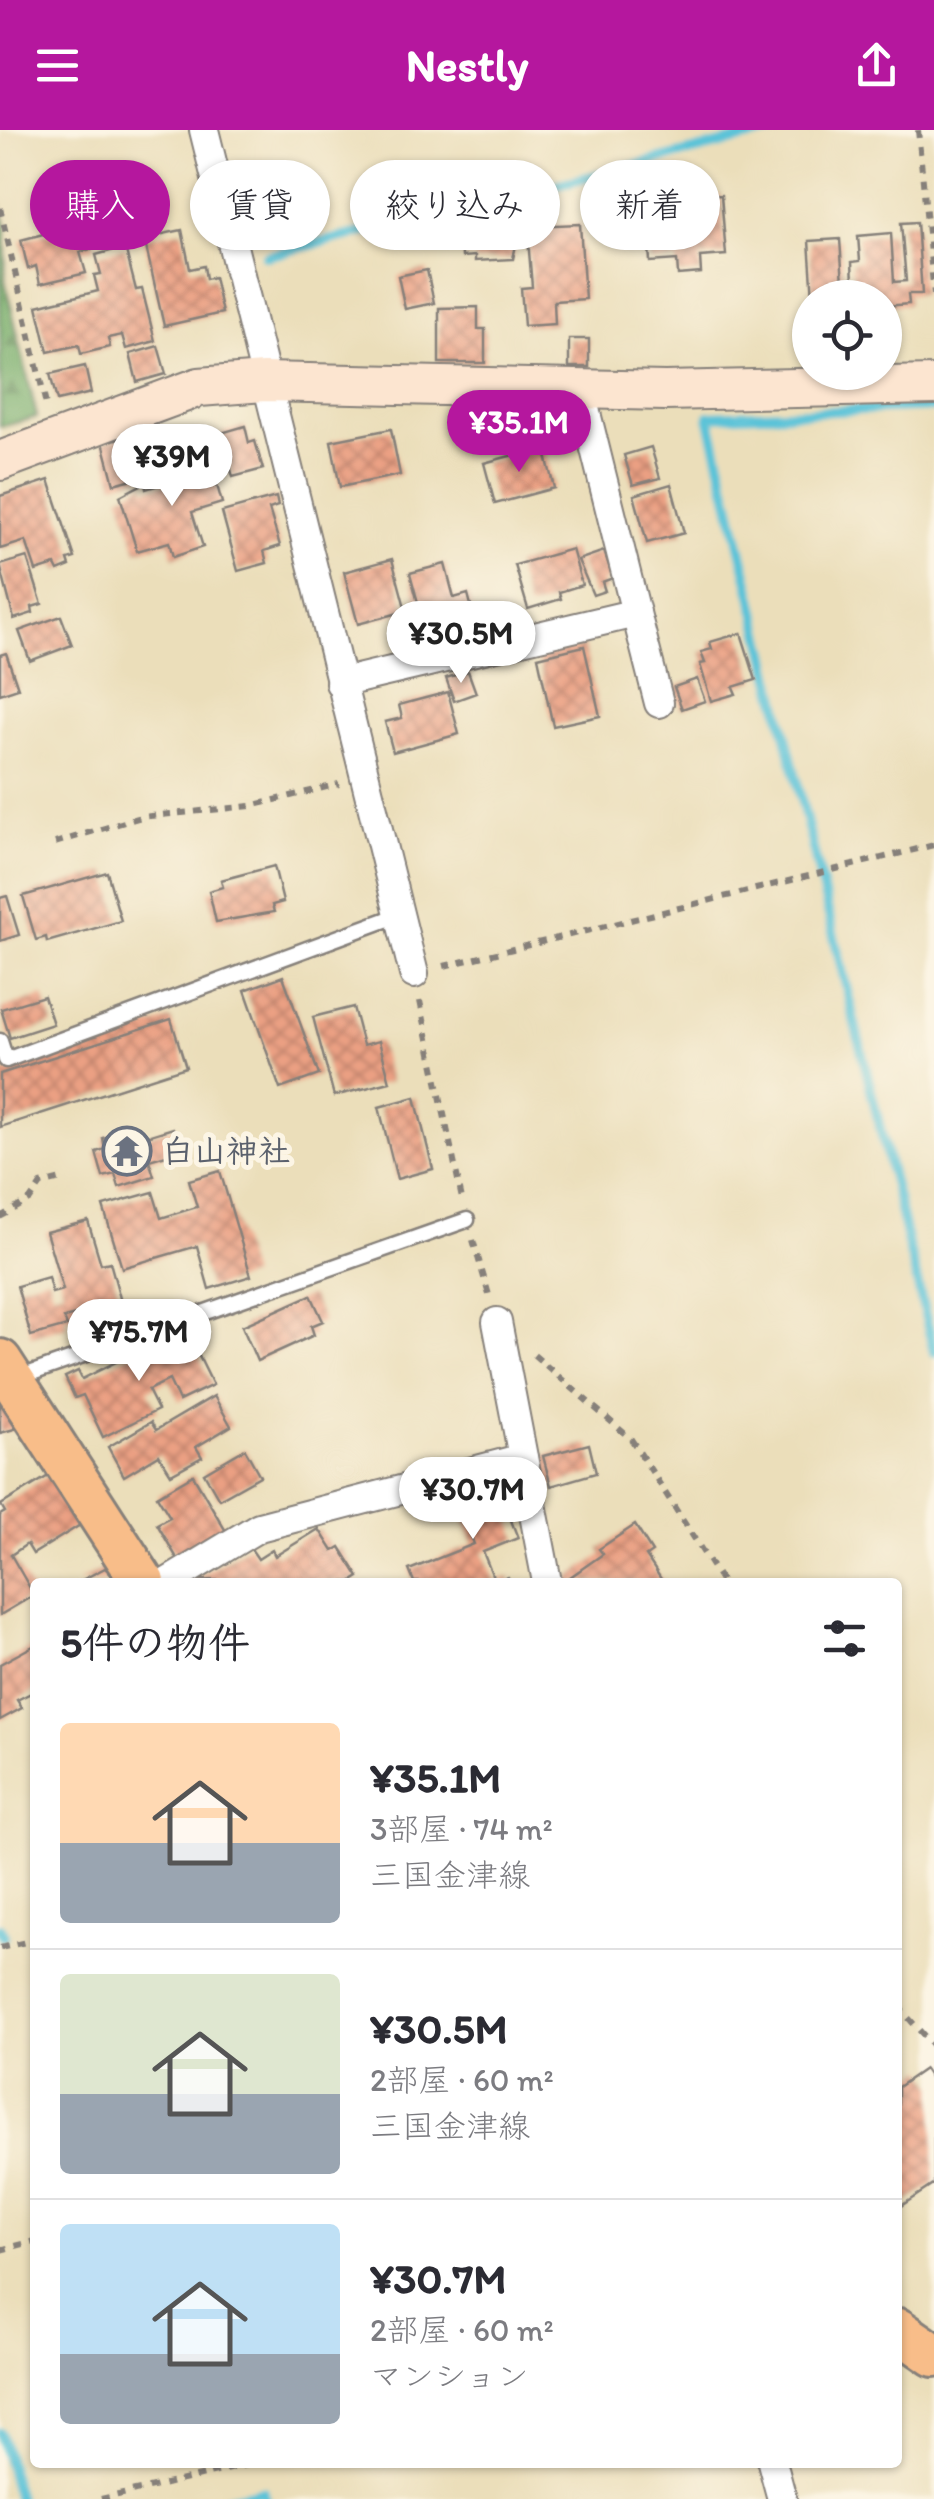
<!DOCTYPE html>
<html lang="ja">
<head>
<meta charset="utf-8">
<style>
	body { margin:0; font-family:Itim,"Klee One",sans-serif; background:#f2f2f3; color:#2b2b33; height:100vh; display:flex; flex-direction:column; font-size:38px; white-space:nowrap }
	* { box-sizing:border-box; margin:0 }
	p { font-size:32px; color:#7c7c81 }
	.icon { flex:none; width:55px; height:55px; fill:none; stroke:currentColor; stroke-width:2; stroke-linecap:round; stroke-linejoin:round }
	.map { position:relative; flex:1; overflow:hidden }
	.side { position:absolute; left:30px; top:1448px; width:872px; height:890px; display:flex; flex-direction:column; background:#fff; border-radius:10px; box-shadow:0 2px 8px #0004 }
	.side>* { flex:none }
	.top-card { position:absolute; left:30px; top:30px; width:875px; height:90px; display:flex; gap:20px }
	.buttons { position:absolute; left:792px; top:150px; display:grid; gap:20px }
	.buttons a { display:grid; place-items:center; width:110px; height:110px; border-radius:50%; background:#fff; box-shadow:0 2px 8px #0004; font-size:50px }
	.price { position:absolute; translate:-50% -85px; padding:0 22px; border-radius:35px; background:#fff; color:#222; font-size:32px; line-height:65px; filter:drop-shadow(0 2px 5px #0008) }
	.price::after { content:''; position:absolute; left:50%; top:60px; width:30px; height:22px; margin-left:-15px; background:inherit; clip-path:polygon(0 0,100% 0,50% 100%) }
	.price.on { background:#b5179e; color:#fff }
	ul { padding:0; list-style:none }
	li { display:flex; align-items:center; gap:30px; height:250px; padding:0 30px }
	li+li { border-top:2px solid #e1e1e2 }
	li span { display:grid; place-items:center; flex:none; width:280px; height:200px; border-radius:10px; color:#555 }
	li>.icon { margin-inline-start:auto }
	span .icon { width:120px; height:120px; fill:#fffc; stroke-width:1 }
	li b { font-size:42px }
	h2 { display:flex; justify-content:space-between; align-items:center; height:120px; padding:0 30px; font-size:42px }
	.chip { padding:0 35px; border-radius:45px; background:#fff; box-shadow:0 2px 8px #0004; font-size:35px; line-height:90px }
	.chip.on { background:#b5179e; color:#fff }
	header { display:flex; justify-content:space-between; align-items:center; height:130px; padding:0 30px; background:#b5179e; color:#fff; font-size:45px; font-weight:700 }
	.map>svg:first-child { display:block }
	.forest { fill:url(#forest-firs); stroke:#4c6752; stroke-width:2.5 }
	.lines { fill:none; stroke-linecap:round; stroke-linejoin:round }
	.stream { stroke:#5bc3d8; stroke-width:10 }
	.building { fill:url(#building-cross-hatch) }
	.lane-casing { stroke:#86807a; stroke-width:19 }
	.street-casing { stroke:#86807a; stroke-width:32 }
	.secondary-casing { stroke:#86807a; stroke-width:42 }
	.primary-casing { stroke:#86807a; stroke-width:48 }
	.path { stroke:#86807a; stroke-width:6; stroke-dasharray:8 8; stroke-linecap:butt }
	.lane { stroke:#fff; stroke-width:14 }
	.street { stroke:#fff; stroke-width:28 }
	.secondary { stroke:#fce5d0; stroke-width:38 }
	.primary { stroke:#f8bd89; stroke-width:42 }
	.labels { text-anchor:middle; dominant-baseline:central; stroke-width:10; stroke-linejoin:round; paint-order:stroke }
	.worship-label { font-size:32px; font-weight:bold; fill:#5b616d; stroke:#fcf5e5; text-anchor:start }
</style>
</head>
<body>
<header><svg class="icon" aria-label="menu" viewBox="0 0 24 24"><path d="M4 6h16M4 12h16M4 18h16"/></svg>Nestly<svg class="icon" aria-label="share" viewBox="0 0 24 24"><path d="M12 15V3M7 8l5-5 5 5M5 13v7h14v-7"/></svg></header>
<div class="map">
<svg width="934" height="2369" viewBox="0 0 934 2369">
	<defs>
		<pattern id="forest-firs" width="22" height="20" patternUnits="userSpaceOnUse" patternTransform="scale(2.5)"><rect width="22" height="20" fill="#75ac68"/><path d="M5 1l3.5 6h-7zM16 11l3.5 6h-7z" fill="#608c57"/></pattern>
		<pattern id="building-cross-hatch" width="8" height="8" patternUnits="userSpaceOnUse" patternTransform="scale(2.5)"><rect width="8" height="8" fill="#eba083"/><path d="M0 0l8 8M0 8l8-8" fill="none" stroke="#be826c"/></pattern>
	</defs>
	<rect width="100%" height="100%" fill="#fcf5e5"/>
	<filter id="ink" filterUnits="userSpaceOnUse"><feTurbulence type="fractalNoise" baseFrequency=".01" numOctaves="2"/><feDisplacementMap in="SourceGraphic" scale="20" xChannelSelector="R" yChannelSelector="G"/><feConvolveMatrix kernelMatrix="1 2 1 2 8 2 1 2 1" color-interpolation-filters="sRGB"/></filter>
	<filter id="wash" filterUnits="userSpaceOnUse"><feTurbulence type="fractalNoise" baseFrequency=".0048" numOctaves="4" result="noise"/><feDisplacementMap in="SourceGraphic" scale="40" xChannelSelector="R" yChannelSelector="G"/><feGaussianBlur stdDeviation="2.25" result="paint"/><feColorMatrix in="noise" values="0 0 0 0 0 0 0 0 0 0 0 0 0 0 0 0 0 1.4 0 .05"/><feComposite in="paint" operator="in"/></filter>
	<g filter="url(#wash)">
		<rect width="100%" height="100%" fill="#ebdeba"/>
		<path class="forest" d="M 0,73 L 6,97 L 5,151 L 37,287 L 0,297 Z"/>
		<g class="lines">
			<g class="stream">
				<path d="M 266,126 L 779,0"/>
				<path d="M 934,277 L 709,286 L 934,1222"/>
				<path d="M 0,1798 L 4,1806"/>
				<path d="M 0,2303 L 18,2369"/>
				<path d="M 226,2369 L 263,2361 L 266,2369"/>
			</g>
		</g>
		<g id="blocks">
			<g class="building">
				<path d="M 721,65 L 726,125 L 700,127 L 701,143 L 678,145 L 677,130 L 650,132 L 647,83 L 689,80 L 688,67 Z"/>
				<path d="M 515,88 L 530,89 L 531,96 L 580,94 L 585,169 L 554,171 L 555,194 L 524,196 L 521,158 L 532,157 L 528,109 L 517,110 L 513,129 L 475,131 L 475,126 L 462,127 L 460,92 Z"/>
				<path d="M 917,92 L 922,164 L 908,164 L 909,174 L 885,176 L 885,168 L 813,168 L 809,111 L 840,109 L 843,153 L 853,152 L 852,132 L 860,131 L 858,106 L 891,103 L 894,152 L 906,151 L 901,93 Z"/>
				<path d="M 73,96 L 76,105 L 90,102 L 95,118 L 80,122 L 86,143 L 40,154 L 36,136 L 28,139 L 21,110 Z"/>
				<path d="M 182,100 L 190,139 L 204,136 L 206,149 L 214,147 L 222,183 L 164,196 L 144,108 Z"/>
				<path d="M 125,117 L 136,160 L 142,159 L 155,211 L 126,219 L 122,205 L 108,208 L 110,217 L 81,224 L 79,215 L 48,222 L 37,176 L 98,161 L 94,145 L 101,144 L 96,125 Z"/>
				<path d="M 427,140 L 434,173 L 405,179 L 398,146 Z"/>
				<path d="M 478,177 L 478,199 L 485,199 L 485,233 L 439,233 L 439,178 Z"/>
				<rect x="569" y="209" width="20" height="28"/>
				<path d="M 158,216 L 166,244 L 137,252 L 130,224 Z"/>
				<path d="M 85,236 L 91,263 L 57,271 L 50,244 Z"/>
				<path d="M 245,296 L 249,313 L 255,311 L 263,339 L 233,347 L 221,303 Z"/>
				<path d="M 391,299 L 400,345 L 340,357 L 331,311 Z"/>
				<path d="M 133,304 L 144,346 L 114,354 L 103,312 Z"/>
				<path d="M 544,317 L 554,358 L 495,374 L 484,333 Z"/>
				<path d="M 651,317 L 660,348 L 633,355 L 624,325 Z"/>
				<path d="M 209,327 L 222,373 L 192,382 L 203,417 L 173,427 L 169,412 L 137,421 L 120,366 L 145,353 L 146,359 L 183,348 L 180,336 Z"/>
				<path d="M 49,350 L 75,428 L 68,430 L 70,436 L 58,441 L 55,435 L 36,441 L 26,411 L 0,419 L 0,366 Z"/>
				<path d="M 671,354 L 684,403 L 647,413 L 634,365 Z"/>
				<path d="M 276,367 L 278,376 L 269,379 L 280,416 L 264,421 L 267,433 L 238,441 L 222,382 Z"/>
				<path d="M 572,419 L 582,455 L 559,462 L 561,469 L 528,479 L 515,435 Z"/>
				<path d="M 604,421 L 613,448 L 602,452 L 605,461 L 593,465 L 578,430 Z"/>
				<path d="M 27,427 L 42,474 L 32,477 L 33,483 L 14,489 L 0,435 Z"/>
				<path d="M 392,429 L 406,481 L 358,494 L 344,442 Z"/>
				<path d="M 445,434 L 454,468 L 468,464 L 476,494 L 427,506 L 410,443 Z"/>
				<path d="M 61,486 L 72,515 L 30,531 L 19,501 Z"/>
				<path d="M 741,503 L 756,550 L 733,557 L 736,564 L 711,571 L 700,534 L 705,533 L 701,522 L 712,519 L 710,512 Z"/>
				<path d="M 584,516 L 600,586 L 553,596 L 538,527 Z"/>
				<path d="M 6,523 L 18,558 L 0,564 L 0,525 Z"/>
				<path d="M 468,541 L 476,563 L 454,571 L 446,548 Z"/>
				<path d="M 697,549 L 705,571 L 682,579 L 674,557 Z"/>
				<path d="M 448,562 L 459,604 L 393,622 L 385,592 L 402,588 L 399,575 Z"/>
				<path d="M 274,736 L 283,772 L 272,775 L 274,782 L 216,792 L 209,761 L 223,757 L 221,750 Z"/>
				<path d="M 107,742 L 121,791 L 47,812 L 46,807 L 36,810 L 23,766 Z"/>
				<path d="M 7,766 L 19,805 L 0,811 L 0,768 Z"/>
				<path d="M 283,846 L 319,945 L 280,959 L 245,860 Z"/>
				<path d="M 44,866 L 53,894 L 10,908 L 1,879 Z"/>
				<path d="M 353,877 L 363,915 L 379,911 L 390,952 L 334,966 L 313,887 Z"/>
				<path d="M 171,889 L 186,937 L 0,997 L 0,944 Z"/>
				<path d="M 415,967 L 433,1039 L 397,1049 L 379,977 Z"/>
				<path d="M 138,998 L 141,1008 L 173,998 L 180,1021 L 149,1030 L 154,1046 L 119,1057 L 115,1044 L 103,1047 L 96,1022 L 105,1019 L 103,1008 Z"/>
				<path d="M 220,1041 L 251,1146 L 209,1159 L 197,1116 L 122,1138 L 103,1076 L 153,1062 L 161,1088 L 197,1077 L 189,1050 Z"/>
				<path d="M 88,1091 L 101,1134 L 110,1132 L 121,1172 L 64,1188 L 67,1196 L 31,1206 L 17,1156 L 48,1147 L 52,1163 L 63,1160 L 46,1102 Z"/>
				<path d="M 311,1165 L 323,1191 L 311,1196 L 314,1205 L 257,1231 L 242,1196 Z"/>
				<path d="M 189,1206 L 213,1255 L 179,1271 L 169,1250 L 148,1260 L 158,1280 L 103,1307 L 83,1265 L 75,1268 L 65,1247 L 78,1241 L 82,1249 L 144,1218 L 148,1225 Z"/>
				<path d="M 214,1266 L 231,1296 L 196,1317 L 202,1327 L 171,1344 L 159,1325 L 124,1346 L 108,1317 L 151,1292 L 156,1300 Z"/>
				<path d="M 0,1269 L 18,1298 L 0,1303 Z"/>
				<path d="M 589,1314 L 596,1343 L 551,1356 L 543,1326 Z"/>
				<path d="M 245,1319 L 260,1346 L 219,1369 L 204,1343 Z"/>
				<path d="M 55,1342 L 85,1392 L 33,1424 L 27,1414 L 11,1425 L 34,1465 L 0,1485 L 0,1385 L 5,1382 L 1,1375 Z"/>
				<path d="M 193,1345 L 227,1403 L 178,1430 L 157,1394 L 170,1387 L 157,1366 Z"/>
				<path d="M 497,1355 L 518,1408 L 483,1422 L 495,1452 L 508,1447 L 511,1452 L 414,1452 L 409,1440 L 474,1414 L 457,1371 Z"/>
				<path d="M 635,1395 L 652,1422 L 646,1426 L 663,1452 L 563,1452 L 603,1424 L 599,1419 Z"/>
				<path d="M 319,1399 L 333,1421 L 340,1417 L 359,1447 L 351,1452 L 194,1450 L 249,1416 L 258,1429 L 272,1420 L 275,1426 Z"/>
				<path d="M 105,1438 L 118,1452 L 78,1452 Z"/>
				<path d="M 35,1515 L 35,1561 L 17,1570 L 22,1578 L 0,1590 L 0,1534 Z"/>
				<path d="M 924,1939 L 934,1954 L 934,2054 L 898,2078 L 898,1957 Z"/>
			</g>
		</g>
	</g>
	<g filter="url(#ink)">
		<use href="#blocks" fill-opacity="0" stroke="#86807a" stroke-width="2.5"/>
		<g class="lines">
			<g class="lane-casing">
				<g id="lane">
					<path d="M 0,911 L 6,930 L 399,785"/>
					<path d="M 15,1249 L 467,1090"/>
				</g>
			</g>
			<g class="street-casing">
				<g id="street">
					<path d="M 204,0 L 414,844"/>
					<path d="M 636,483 L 659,573"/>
					<path d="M 340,553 L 636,483 L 580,259"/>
					<path d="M 497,1192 L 547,1452"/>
					<path d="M 168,1452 L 259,1397 L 523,1328"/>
					<path d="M 772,2332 L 782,2369"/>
				</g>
			</g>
			<g class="secondary-casing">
				<path id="secondary" d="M 0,331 L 199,257 L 264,252 L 665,261 L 934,255"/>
			</g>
			<g class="primary-casing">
				<g id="primary">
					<path d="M 0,1231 L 143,1452"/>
					<path d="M 898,2200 L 934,2225"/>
				</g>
			</g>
			<g class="path">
				<path d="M 918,0 L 934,165"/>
				<path d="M 0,78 L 47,279"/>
				<path d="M 55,713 L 141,687 L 251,676 L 339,654"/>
				<path d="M 444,836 L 934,715"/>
				<path d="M 420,871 L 462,1069"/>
				<path d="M 0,1087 L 30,1070 L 41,1054 L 61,1049"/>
				<path d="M 473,1110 L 489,1165"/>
				<path d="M 534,1225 L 631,1309 L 722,1452"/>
				<path d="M 0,1818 L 35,1810"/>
				<path d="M 898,1876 L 934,1917"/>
				<path d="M 0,2120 L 35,2111"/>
				<path d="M 101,2369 L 260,2332"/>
			</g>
			<use href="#lane" class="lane"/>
			<use href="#street" class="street"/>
			<use href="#secondary" class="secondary"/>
			<use href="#primary" class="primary"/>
		</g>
	</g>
	<defs>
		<g id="temple-ring" transform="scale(2.5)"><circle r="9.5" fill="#fcf5e5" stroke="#6b7280" stroke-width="1.5"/><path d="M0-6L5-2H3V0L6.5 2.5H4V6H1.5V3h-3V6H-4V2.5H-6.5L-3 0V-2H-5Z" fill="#6b7280"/></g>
	</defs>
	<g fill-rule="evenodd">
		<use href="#temple-ring" x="127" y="1021"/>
	</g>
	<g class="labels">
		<g class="worship-label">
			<text x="162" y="1021">白山神社</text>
		</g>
	</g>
</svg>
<div class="buttons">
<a><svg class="icon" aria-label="locate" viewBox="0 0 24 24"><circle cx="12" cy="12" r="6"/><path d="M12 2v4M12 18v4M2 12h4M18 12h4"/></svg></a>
</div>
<b class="price on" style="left:519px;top:345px">¥35.1M</b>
<b class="price" style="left:172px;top:379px">¥39M</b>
<b class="price" style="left:461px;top:556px">¥30.5M</b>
<b class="price" style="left:139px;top:1254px">¥75.7M</b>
<b class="price" style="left:473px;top:1412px">¥30.7M</b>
<div class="top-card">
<a class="chip on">購入</a>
<a class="chip">賃貸</a>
<a class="chip">絞り込み</a>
<a class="chip">新着</a>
</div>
<section class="side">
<h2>5件の物件<svg class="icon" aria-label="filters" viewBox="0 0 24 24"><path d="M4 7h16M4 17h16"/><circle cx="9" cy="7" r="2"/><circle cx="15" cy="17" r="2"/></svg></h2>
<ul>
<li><span style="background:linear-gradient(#ffd9b3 60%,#9aa5b1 0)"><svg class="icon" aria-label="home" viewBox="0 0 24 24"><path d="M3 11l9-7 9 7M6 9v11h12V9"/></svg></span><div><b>¥35.1M</b><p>3部屋 · 74 m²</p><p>三国金津線</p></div></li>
<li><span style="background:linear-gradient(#dfe7d0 60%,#9aa5b1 0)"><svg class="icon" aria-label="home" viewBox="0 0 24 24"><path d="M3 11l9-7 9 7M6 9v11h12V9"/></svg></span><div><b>¥30.5M</b><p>2部屋 · 60 m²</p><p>三国金津線</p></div></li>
<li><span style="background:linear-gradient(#bfe0f5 65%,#9aa5b1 0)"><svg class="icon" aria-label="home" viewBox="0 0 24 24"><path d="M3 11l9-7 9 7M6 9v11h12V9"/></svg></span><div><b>¥30.7M</b><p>2部屋 · 60 m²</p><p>マンション</p></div></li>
</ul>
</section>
</div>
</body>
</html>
